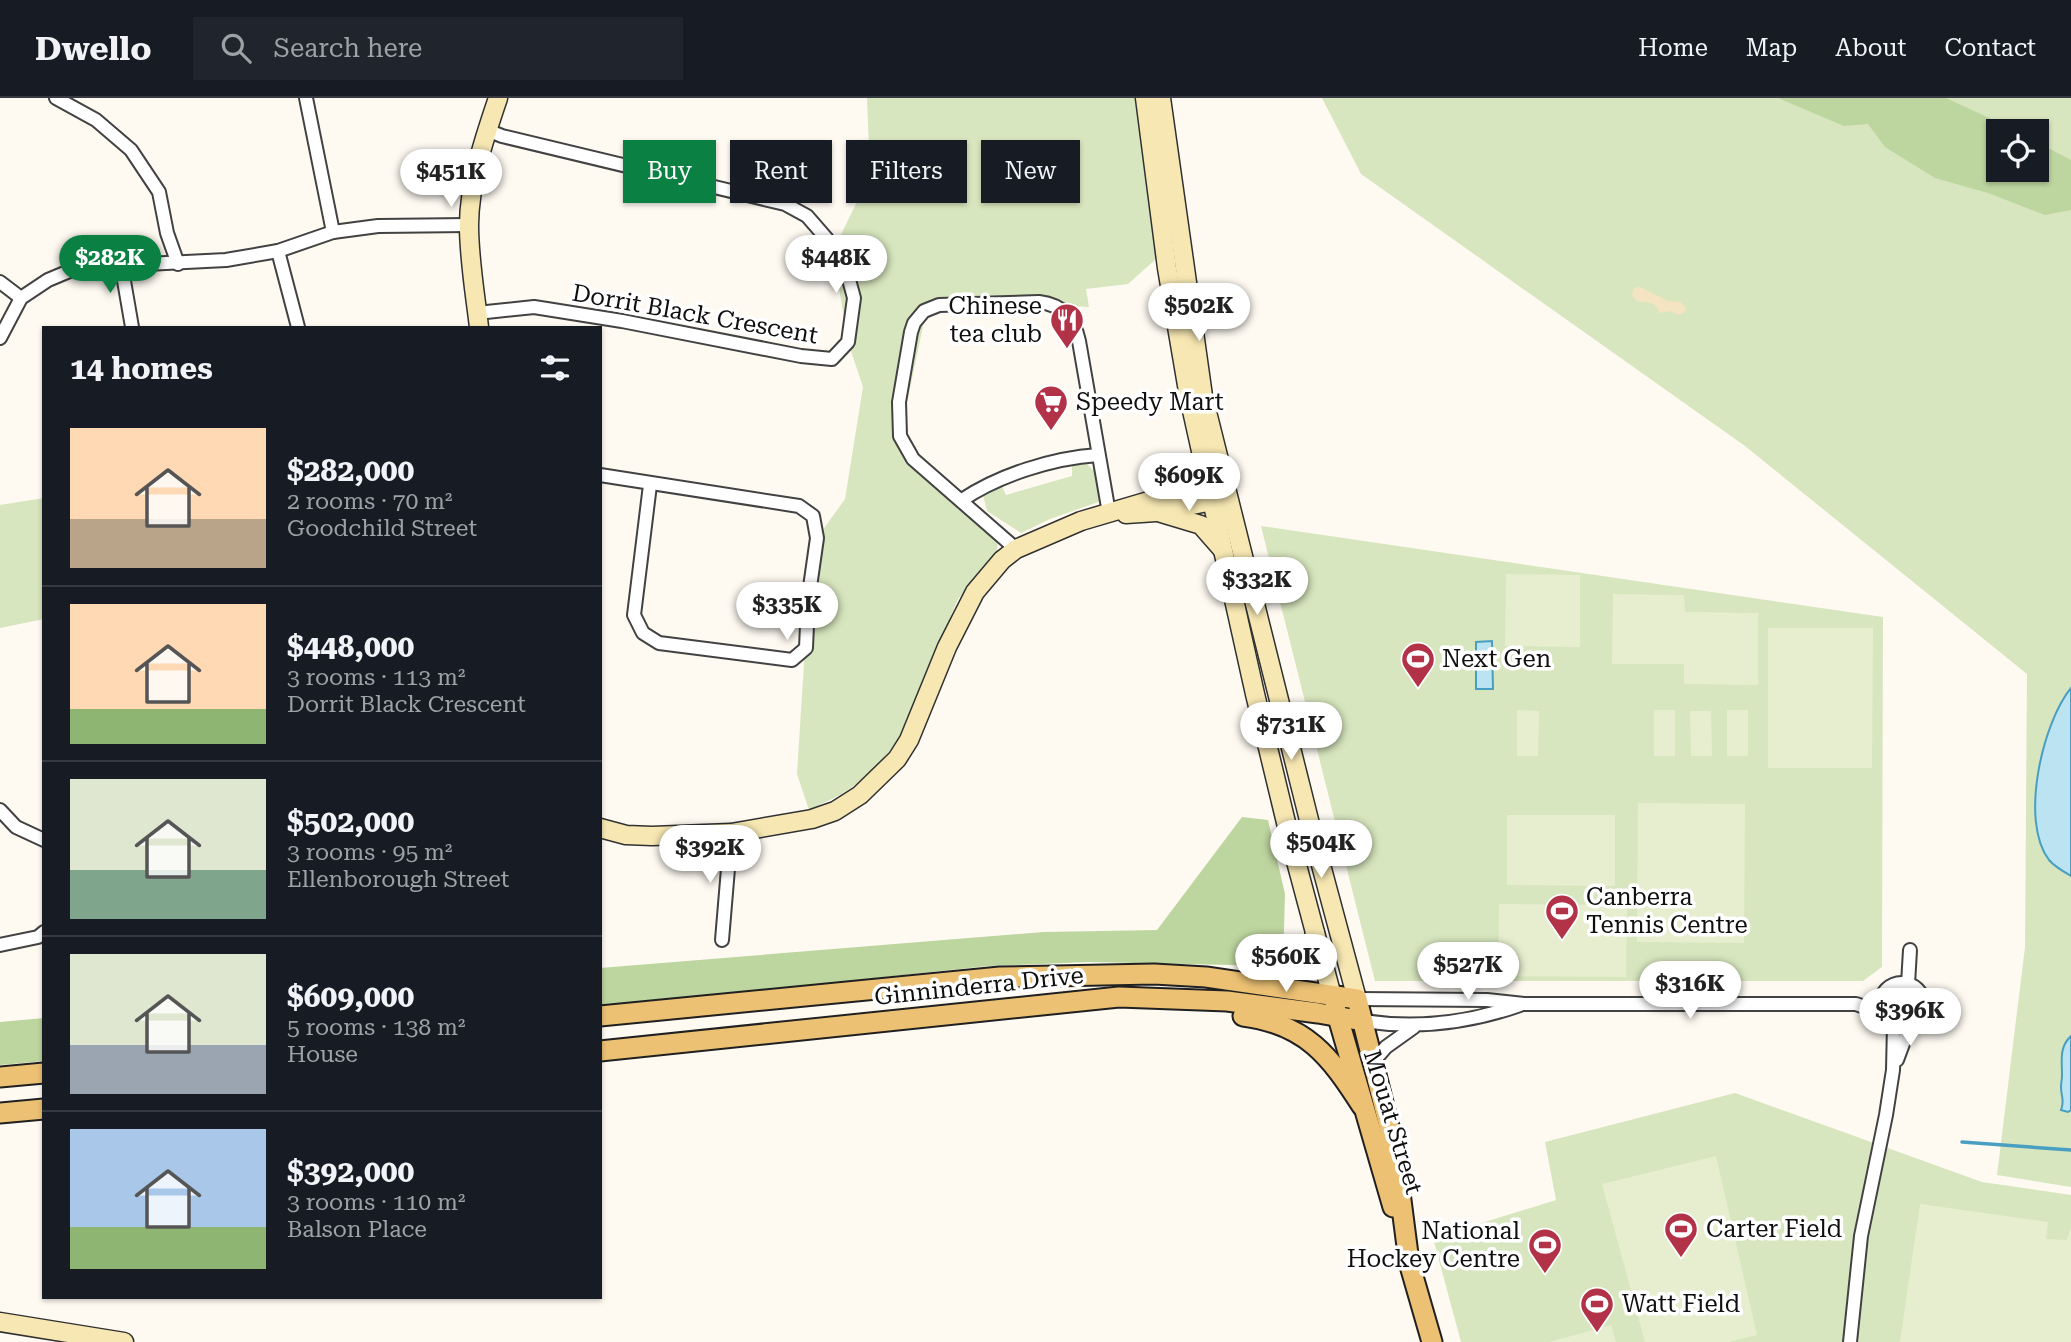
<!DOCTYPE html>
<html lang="en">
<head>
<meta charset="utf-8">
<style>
	body { margin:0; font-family:"Roboto Serif",serif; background:#20242c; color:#f1f3f6; height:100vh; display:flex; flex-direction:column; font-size:26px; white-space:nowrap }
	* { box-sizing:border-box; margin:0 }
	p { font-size:23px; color:#9ea1a6 }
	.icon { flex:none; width:38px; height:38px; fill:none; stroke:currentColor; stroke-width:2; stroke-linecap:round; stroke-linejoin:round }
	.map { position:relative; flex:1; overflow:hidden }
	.details { position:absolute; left:42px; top:228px; width:560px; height:973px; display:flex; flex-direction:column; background:#171b24; border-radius:0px; box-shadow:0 2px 5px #0004 }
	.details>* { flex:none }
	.top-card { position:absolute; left:623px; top:42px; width:665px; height:63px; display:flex; gap:14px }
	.tools { position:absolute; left:1986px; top:21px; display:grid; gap:14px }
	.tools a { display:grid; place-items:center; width:63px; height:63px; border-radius:0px; background:#171b24; box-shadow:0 2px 5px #0004; font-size:35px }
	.price { position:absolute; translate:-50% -60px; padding:0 16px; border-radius:24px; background:#fff; color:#222; font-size:23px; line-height:46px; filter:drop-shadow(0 2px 4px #0008) }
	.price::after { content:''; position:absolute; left:50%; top:42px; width:21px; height:16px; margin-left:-10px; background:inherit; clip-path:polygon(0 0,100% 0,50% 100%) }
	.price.current { background:#0b8043; color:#fff }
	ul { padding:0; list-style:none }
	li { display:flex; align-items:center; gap:21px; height:175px; padding:0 28px }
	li+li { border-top:2px solid #363941 }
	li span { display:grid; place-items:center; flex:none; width:196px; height:140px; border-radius:0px; color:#555 }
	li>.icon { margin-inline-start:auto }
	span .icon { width:84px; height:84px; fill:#fffc; stroke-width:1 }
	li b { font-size:30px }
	h2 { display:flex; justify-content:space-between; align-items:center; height:84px; padding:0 28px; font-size:30px }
	.pill { padding:0 24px; border-radius:0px; background:#171b24; box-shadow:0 2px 5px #0004; font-size:24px; line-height:63px }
	.pill.current { background:#0b8043; color:#fff }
	header { display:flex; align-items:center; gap:42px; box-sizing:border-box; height:98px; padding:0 35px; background:#171b24; border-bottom:2px solid #363941 }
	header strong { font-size:33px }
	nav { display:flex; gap:38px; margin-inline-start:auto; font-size:24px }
	.search { width:490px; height:63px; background:#20242c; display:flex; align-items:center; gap:18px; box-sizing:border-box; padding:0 24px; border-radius:0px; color:#9ea1a6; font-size:26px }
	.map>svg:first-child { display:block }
	.green { fill:#d7e6be; fill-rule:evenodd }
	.forest { fill:#bdd59f }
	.sand { fill:#f5e4c2 }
	.pitch { fill:#e6eecf }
	.water { fill:#bbe3f1; stroke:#499fc1; stroke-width:2 }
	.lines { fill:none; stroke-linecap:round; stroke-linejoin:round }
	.stream { stroke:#499fc1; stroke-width:3.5 }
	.street-casing { stroke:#424242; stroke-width:16 }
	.secondary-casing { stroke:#313131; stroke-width:21 }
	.primary-casing { stroke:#202020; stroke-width:23 }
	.street { stroke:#fff; stroke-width:12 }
	.secondary { stroke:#f7e8b3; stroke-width:18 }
	.primary { stroke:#ecc174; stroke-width:19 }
	.labels { text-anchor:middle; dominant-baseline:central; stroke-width:7; stroke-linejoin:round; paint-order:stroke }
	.poi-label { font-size:24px; fill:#0f0f0f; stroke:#fff; text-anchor:start }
	.street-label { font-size:24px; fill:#0f0f0f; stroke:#fff }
</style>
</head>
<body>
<header>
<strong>Dwello</strong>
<div class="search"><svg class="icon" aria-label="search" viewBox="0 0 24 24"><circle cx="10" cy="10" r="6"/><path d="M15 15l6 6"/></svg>Search here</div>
<nav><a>Home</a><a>Map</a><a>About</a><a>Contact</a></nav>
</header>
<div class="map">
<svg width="2071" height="1244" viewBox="0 0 2071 1244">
	<rect width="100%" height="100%" fill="#fefaf2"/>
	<g class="green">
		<path d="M 867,0 L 1138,0 L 1156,161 L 1128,186 L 1086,191 L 1089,209 L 1054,207 L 927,209 L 899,343 L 937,391 L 998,439 L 997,454 L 958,501 L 901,637 L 881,664 L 862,682 L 840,697 L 809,712 L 797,676 L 808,503 L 817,440 L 845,401 L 863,289 L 848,244 L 833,153 L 870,77 Z"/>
		<path d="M 1322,0 L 2071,0 L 2071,1089 L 1997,1077 L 2025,849 L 2027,576 L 1745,348 L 1361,76 ZM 1998,33 L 2037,33 L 2037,72 L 1998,72 Z"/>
		<path d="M 1086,365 L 1095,374 L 1101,403 L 1050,421 L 1021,435 L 987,413 L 983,397 L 993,390 L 1002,388 L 1006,397 L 1072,378 L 1072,367 Z"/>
		<path d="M 44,400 L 44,521 L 0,530 L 0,407 Z"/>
		<path d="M 1261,428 L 1883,519 L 1882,869 L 1863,883 L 1375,883 Z"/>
		<path d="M 1735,995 L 1982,1084 L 2071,1097 L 2071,1244 L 1461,1244 L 1433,1140 L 1556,1102 L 1545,1044 Z"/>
	</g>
	<g class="forest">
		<path d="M 1778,0 L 1946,0 L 2017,33 L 1998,33 L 1998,72 L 2037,72 L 2037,44 L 2071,62 L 2071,112 L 2045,117 L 1988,95 L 1935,80 L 1885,49 L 1868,26 L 1844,28 Z"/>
		<path d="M 1242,719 L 1268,722 L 1285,796 L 1283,866 L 1270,871 L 1232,867 L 1089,864 L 988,868 L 600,909 L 600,870 L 1044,834 L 1157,832 Z"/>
		<path d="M 44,920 L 44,963 L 0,967 L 0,924 Z"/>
	</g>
	<path class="sand" d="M 1640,189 L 1668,203 L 1680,204 L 1686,210 L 1685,214 L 1679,217 L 1670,213 L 1660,215 L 1654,206 C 1644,202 1637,208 1632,196 L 1634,190 Z"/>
	<g class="pitch">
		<path d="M 1506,476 L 1580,477 L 1580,549 L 1505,548 Z"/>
		<path d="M 1613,496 L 1684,497 L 1685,514 L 1758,515 L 1758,587 L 1684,586 L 1684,566 L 1612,566 Z"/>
		<path d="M 1768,530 L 1873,530 L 1872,670 L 1768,670 Z"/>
		<path d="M 1517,612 L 1539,613 L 1538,658 L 1517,658 Z"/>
		<rect x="1654" y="612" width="21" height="46"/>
		<rect x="1727" y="612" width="21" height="46"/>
		<path d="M 1690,613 L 1711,613 L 1712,658 L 1691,658 Z"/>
		<path d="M 1638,705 L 1745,706 L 1744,845 L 1637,844 Z"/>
		<path d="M 1507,717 L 1615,717 L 1615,788 L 1507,787 Z"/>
		<path d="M 1499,806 L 1627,807 L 1626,879 L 1498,878 Z"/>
		<path d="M 1716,1058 L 1757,1237 L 1729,1244 L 1645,1244 L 1602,1086 Z"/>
		<path d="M 1920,1106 L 2048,1124 L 2046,1141 L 2067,1142 L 2071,1129 L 2071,1244 L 1900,1244 Z"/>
		<path d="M 1611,1227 L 1616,1244 L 1548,1244 L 1549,1244 Z"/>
	</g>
	<g class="water">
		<path d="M 1492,543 L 1493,591 L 1476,591 L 1476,544 Z"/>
		<path d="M 2071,590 L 2071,778 C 2064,774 2054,768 2049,762 C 2019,723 2043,624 2071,590 Z"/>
		<path d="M 2071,938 L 2071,1012 L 2068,1014 L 2061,1012 C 2065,1002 2061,999 2061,989 C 2061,985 2062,981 2062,977 C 2062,962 2059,949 2071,938 Z"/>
	</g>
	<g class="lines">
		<path class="stream" d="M 1962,1044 L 2071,1052"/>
		<g class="street-casing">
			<g id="street">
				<path d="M 56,0 L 96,22 L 131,52 L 159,94 L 167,135 L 178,166"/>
				<path d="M 306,0 L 333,134"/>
				<path d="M 278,153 L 298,229"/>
				<path d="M 126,167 L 123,177 L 132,229"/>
				<path d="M 0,184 L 21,200"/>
				<path d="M 477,215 L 534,209 L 622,223 L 801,258 L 832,261 L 848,244 L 854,200 L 848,178 L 827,141 L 807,118 L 785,106 L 502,38 L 487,32"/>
				<path d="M 0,240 L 21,200 L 48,182 L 79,169 L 98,166 L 126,167 L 226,162 L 278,153 L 333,134 L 378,128 L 469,127"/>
				<path d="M 600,377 L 799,408 L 813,418 L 817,440 L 808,503 L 806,550 L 792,562 L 659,545 L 643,535 L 634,517 L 650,387"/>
				<path d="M 962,402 C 999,377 1053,360 1098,357"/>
				<path d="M 1016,451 L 913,361 L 900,338 L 899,304 L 911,234 L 914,225 L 924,213 L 939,207 L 1039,204 C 1063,207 1074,220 1079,243 L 1109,415"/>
				<path d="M 0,712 L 16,729 L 44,742"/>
				<path d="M 722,842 L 731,735"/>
				<path d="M 0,847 L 38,839 L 44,834"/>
				<circle cx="1902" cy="907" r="22"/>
				<path d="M 1908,886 L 1910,852"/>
				<path d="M 1357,901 L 1487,902 L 1524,906 L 1856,906 L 1881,915"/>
				<path d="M 1363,923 C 1416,931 1469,925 1520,907"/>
				<path d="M 1897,962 L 1910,927"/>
				<path d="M 1373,964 L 1386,949 L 1414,929"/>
				<path d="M 1850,1244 L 1861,1138 L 1886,1017 L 1893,972 L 1894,927"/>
			</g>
		</g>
		<g class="secondary-casing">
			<g id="secondary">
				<path d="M 1145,0 L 1167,170 L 1189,299 L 1255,596 L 1290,741 L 1332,898"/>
				<path d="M 1161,0 L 1203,298 L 1310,726 L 1357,901"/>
				<path d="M 479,229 C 475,195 469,161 469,127 C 469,86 485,38 498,0"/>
				<path d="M 1162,398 L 1193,376 L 1203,358"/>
				<path d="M 1161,415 L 1201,427 L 1222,451"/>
				<path d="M 1126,416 L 1156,414 L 1213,403"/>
				<path d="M 600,730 L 626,737 L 652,738 L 731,735 L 812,721 L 835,713 L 860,697 L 897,661 L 909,642 L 947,549 L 975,494 L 1002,462 L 1016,451 L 1081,423 L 1159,400 L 1222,389"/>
				<path d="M 1251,880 C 1283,881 1308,870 1315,835"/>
				<path d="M 0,1224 L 124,1244"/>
			</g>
		</g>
		<g class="primary-casing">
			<g id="primary">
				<path d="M 1335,909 L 1393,1109"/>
				<path d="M 600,918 L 1000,879 L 1154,876 L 1206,879 L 1357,901 L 1394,1048 L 1409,1164"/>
				<path d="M 1243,918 C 1306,926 1330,958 1362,1008"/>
				<path d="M 600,953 L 1119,899 L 1227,903 L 1318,915 L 1363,923"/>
				<path d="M 0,979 L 44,975"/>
				<path d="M 0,1015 L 44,1011"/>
				<path d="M 1406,1154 L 1432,1244"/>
			</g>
		</g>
		<use href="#street" class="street"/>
		<use href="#secondary" class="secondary"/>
		<use href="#primary" class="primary"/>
	</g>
	<defs>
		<g id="restaurant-pin" transform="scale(1.75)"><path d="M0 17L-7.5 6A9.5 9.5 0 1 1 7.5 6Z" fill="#b23348" stroke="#fff"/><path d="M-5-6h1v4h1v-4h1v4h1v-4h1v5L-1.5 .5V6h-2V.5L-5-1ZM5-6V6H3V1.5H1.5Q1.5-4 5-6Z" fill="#fff"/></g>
		<g id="supermarket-pin" transform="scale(1.75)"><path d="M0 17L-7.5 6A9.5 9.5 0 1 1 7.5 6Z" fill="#b23348" stroke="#fff"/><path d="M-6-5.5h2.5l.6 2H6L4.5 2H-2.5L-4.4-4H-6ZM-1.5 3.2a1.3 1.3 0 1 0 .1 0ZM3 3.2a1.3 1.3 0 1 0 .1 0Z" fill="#fff"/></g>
		<g id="stadium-pin" transform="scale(1.75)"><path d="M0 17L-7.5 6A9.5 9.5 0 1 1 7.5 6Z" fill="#b23348" stroke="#fff"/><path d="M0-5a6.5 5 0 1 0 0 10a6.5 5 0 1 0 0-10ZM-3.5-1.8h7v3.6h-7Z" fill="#fff"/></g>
	</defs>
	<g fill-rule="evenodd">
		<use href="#restaurant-pin" x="1067" y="222"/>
		<use href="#supermarket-pin" x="1051" y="304"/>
		<use href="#stadium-pin" x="1418" y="561"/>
		<use href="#stadium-pin" x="1562" y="813"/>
		<use href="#stadium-pin" x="1681" y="1131"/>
		<use href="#stadium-pin" x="1545" y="1147"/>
		<use href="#stadium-pin" x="1597" y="1206"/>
	</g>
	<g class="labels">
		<g class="poi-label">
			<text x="1042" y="208" text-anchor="end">Chinese<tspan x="1042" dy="28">tea club</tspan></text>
			<text x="1076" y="304">Speedy Mart</text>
			<text x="1442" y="561">Next Gen</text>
			<text x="1586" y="799">Canberra<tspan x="1586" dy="28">Tennis Centre</tspan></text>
			<text x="1706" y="1131">Carter Field</text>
			<text x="1520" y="1133" text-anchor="end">National<tspan x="1520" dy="28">Hockey Centre</tspan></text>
			<text x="1622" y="1206">Watt Field</text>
		</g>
		<g class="street-label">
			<text transform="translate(695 216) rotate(10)">Dorrit Black Crescent</text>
			<text transform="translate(979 888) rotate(-6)">Ginninderra Drive</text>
			<text transform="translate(1393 1024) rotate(73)">Mouat Street</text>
		</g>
	</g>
</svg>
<div class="tools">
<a><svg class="icon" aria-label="locate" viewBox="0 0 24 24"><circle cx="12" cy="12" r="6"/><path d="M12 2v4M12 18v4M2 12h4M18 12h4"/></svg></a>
</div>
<b class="price" style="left:451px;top:111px">$451K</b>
<b class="price current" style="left:110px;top:197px">$282K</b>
<b class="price" style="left:836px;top:197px">$448K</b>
<b class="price" style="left:1199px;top:245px">$502K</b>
<b class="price" style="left:1189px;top:415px">$609K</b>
<b class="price" style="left:1257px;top:519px">$332K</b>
<b class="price" style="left:787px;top:544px">$335K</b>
<b class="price" style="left:1291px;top:664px">$731K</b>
<b class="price" style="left:1321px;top:782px">$504K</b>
<b class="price" style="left:710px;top:787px">$392K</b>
<b class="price" style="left:1286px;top:896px">$560K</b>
<b class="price" style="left:1468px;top:904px">$527K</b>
<b class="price" style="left:1690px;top:923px">$316K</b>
<b class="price" style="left:1910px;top:950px">$396K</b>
<div class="top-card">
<a class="pill current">Buy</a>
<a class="pill">Rent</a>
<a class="pill">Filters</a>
<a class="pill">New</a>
</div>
<section class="details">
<h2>14 homes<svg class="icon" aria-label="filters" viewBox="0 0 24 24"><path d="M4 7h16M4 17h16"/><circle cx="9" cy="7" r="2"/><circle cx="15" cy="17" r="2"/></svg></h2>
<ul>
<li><span style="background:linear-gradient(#ffd9b3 65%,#b9a48a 0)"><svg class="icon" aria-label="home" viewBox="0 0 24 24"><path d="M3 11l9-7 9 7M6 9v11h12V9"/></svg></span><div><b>$282,000</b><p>2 rooms · 70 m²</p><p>Goodchild Street</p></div></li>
<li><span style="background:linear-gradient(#ffd9b3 75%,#8fb573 0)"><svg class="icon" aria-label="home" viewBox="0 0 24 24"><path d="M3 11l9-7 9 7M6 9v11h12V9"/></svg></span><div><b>$448,000</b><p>3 rooms · 113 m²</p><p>Dorrit Black Crescent</p></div></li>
<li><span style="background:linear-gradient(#dfe7d0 65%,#7fa58c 0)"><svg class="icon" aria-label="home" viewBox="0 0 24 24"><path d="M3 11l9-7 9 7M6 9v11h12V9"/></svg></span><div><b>$502,000</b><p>3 rooms · 95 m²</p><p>Ellenborough Street</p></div></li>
<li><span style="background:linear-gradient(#dfe7d0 65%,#9aa5b1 0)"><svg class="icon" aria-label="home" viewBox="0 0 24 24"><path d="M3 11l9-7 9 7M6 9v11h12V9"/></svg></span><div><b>$609,000</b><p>5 rooms · 138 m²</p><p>House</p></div></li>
<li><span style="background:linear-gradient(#a9c7e8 70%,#8fb573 0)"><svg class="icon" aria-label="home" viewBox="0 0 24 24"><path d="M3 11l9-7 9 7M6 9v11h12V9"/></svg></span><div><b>$392,000</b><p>3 rooms · 110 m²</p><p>Balson Place</p></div></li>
</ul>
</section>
</div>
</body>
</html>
